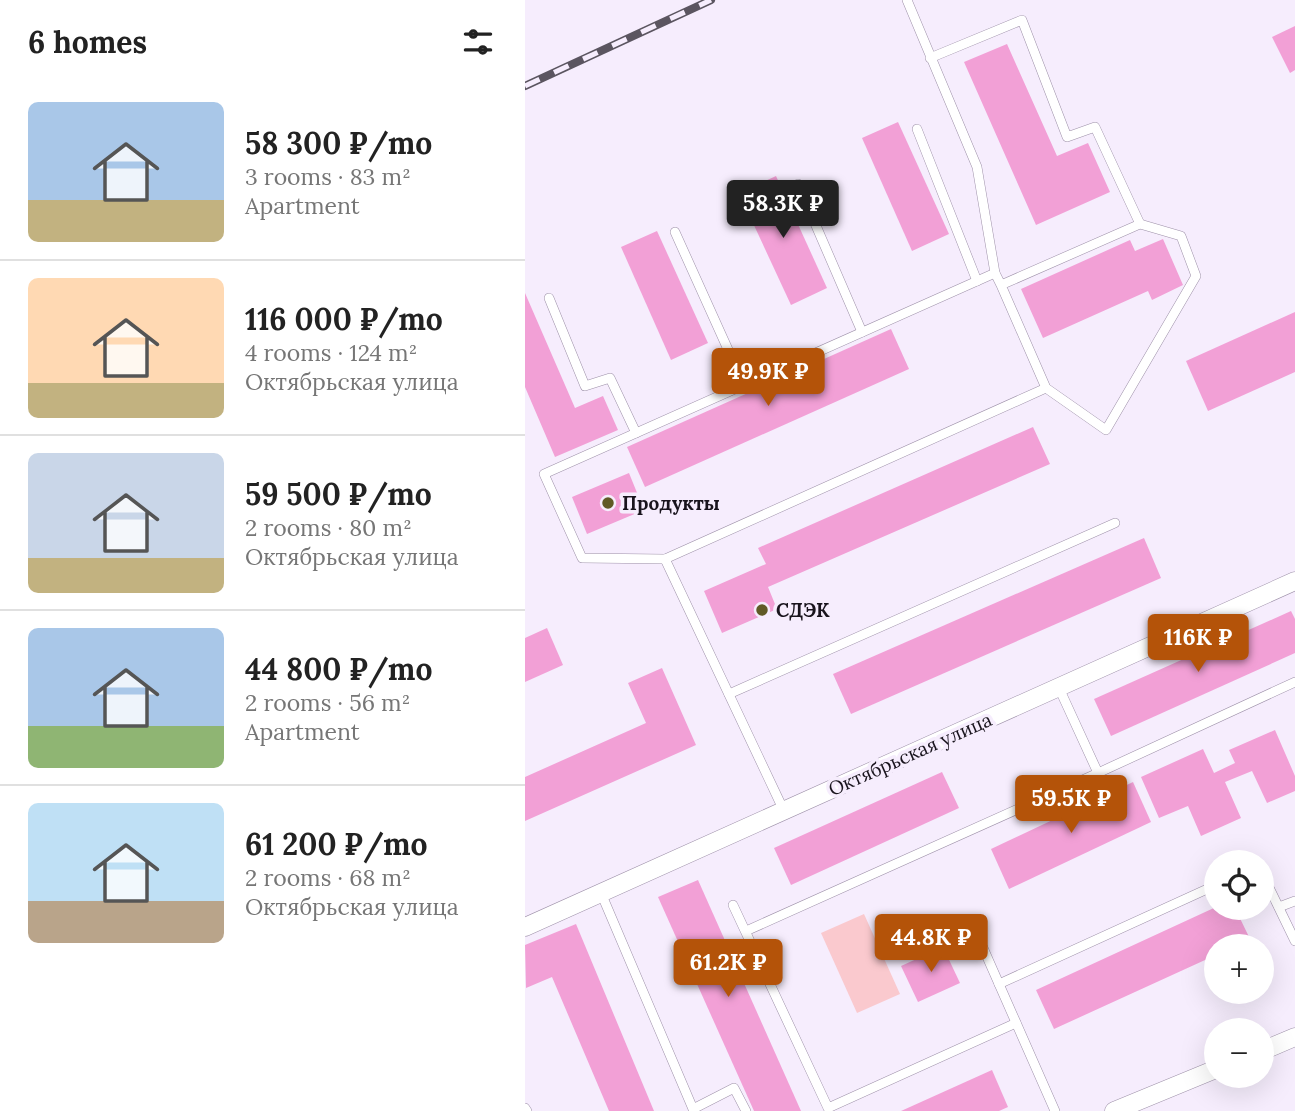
<!DOCTYPE html>
<html lang="en">
<head>
<meta charset="utf-8">
<style>
	body { margin:0; font-family:Lora,serif; background:#f6f6f6; color:#222; height:100vh; display:flex; flex-direction:column; font-size:26px; white-space:nowrap }
	* { box-sizing:border-box; margin:0 }
	p { font-size:23px; color:#767676 }
	.icon { flex:none; width:38px; height:38px; fill:none; stroke:currentColor; stroke-width:2; stroke-linecap:round; stroke-linejoin:round }
	.map { position:relative; flex:1; overflow:hidden }
	.side { display:flex; flex-direction:column; background:#fff; width:525px }
	.side>* { flex:none }
	.buttons { position:absolute; left:679px; top:850px; display:grid; gap:14px }
	.buttons a { display:grid; place-items:center; width:70px; height:70px; border-radius:50%; background:#fff; box-shadow:0 7px 28px #0002; font-size:35px }
	.price { position:absolute; translate:-50% -60px; padding:0 16px; border-radius:7px; background:#b45309; color:#fff; font-size:23px; line-height:46px; filter:drop-shadow(0 2px 4px #0008) }
	.price::after { content:''; position:absolute; left:50%; top:42px; width:21px; height:16px; margin-left:-10px; background:inherit; clip-path:polygon(0 0,100% 0,50% 100%) }
	.price.selected { background:#222; color:#fff }
	ul { padding:0; list-style:none }
	li { display:flex; align-items:center; gap:21px; height:175px; padding:0 28px }
	li+li { border-top:2px solid #e0e0e0 }
	li span { display:grid; place-items:center; flex:none; width:196px; height:140px; border-radius:10px; color:#555 }
	li>.icon { margin-inline-start:auto }
	span .icon { width:84px; height:84px; fill:#fffc; stroke-width:1 }
	li b { font-size:30px }
	h2 { display:flex; justify-content:space-between; align-items:center; height:84px; padding:0 28px; font-size:30px }
	main { display:flex; flex:1; min-height:0 }
	.map>svg:first-child { display:block }
	.green { fill:#fac9ce }
	.building { fill:#f2a0d6 }
	.lines { fill:none; stroke-linecap:round; stroke-linejoin:round }
	.lane-casing { stroke:#9e91a9; stroke-width:10 }
	.street-casing { stroke:#9e91a9; stroke-width:19 }
	.lane { stroke:#fff; stroke-width:9 }
	.street { stroke:#fff; stroke-width:18 }
	.rail-casing { stroke:#5b5560; stroke-width:8 }
	.rail { stroke:#f6edfd; stroke-width:5; stroke-dasharray:16; stroke-linecap:butt }
	.poi-dot { fill:#605a26; stroke:#f6edfd; stroke-width:2.5 }
	.labels { text-anchor:middle; dominant-baseline:central; stroke-width:7; stroke-linejoin:round; paint-order:stroke }
	.poi-label { font-size:19px; font-weight:bold; fill:#19141d; stroke:#f6edfd; text-anchor:start }
	.street-label { font-size:19px; fill:#19141d; stroke:#f6edfd }
</style>
</head>
<body>
<main>
<section class="side">
<h2>6 homes<svg class="icon" aria-label="filters" viewBox="0 0 24 24"><path d="M4 7h16M4 17h16"/><circle cx="9" cy="7" r="2"/><circle cx="15" cy="17" r="2"/></svg></h2>
<ul>
<li><span style="background:linear-gradient(#a9c7e8 70%,#c2b280 0)"><svg class="icon" aria-label="home" viewBox="0 0 24 24"><path d="M3 11l9-7 9 7M6 9v11h12V9"/></svg></span><div><b>58 300 ₽/mo</b><p>3 rooms · 83 m²</p><p>Apartment</p></div></li>
<li><span style="background:linear-gradient(#ffd9b3 75%,#c2b280 0)"><svg class="icon" aria-label="home" viewBox="0 0 24 24"><path d="M3 11l9-7 9 7M6 9v11h12V9"/></svg></span><div><b>116 000 ₽/mo</b><p>4 rooms · 124 m²</p><p>Октябрьская улица</p></div></li>
<li><span style="background:linear-gradient(#c9d6e8 75%,#c2b280 0)"><svg class="icon" aria-label="home" viewBox="0 0 24 24"><path d="M3 11l9-7 9 7M6 9v11h12V9"/></svg></span><div><b>59 500 ₽/mo</b><p>2 rooms · 80 m²</p><p>Октябрьская улица</p></div></li>
<li><span style="background:linear-gradient(#a9c7e8 70%,#8fb573 0)"><svg class="icon" aria-label="home" viewBox="0 0 24 24"><path d="M3 11l9-7 9 7M6 9v11h12V9"/></svg></span><div><b>44 800 ₽/mo</b><p>2 rooms · 56 m²</p><p>Apartment</p></div></li>
<li><span style="background:linear-gradient(#bfe0f5 70%,#b9a48a 0)"><svg class="icon" aria-label="home" viewBox="0 0 24 24"><path d="M3 11l9-7 9 7M6 9v11h12V9"/></svg></span><div><b>61 200 ₽/mo</b><p>2 rooms · 68 m²</p><p>Октябрьская улица</p></div></li>
</ul>
</section>
<div class="map">
<svg width="770" height="1111" viewBox="0 0 770 1111">
	<rect width="100%" height="100%" fill="#f6edfd"/>
	<path class="green" d="M 339,914 L 375,994 L 332,1013 L 296,933 Z"/>
	<g class="building">
		<path d="M 770,26 L 770,70 L 765,73 L 747,37 Z"/>
		<path d="M 482,44 L 532,156 L 563,143 L 585,192 L 511,225 L 439,62 Z"/>
		<path d="M 373,122 L 424,234 L 387,251 L 337,138 Z"/>
		<path d="M 251,176 L 302,288 L 266,305 L 214,193 Z"/>
		<path d="M 132,231 L 183,343 L 146,360 L 96,247 Z"/>
		<path d="M 638,239 L 658,285 L 627,300 L 623,291 L 518,338 L 496,289 L 605,240 L 610,251 Z"/>
		<path d="M 0,293 L 50,408 L 78,396 L 93,430 L 30,457 L 0,387 Z"/>
		<path d="M 770,312 L 770,372 L 683,411 L 661,361 Z"/>
		<path d="M 366,329 L 384,369 L 120,487 L 102,447 Z"/>
		<path d="M 508,427 L 525,464 L 243,587 L 252,609 L 197,633 L 179,591 L 241,564 L 233,548 Z"/>
		<path d="M 104,473 L 119,510 L 62,534 L 47,497 Z"/>
		<path d="M 619,538 L 636,578 L 326,714 L 308,674 Z"/>
		<path d="M 766,611 L 770,619 L 770,653 L 586,736 L 569,699 Z"/>
		<path d="M 22,628 L 38,665 L 0,682 L 0,638 Z"/>
		<path d="M 137,668 L 171,745 L 0,821 L 0,777 L 121,723 L 103,683 Z"/>
		<path d="M 750,730 L 770,776 L 770,791 L 742,803 L 727,771 L 700,782 L 716,818 L 676,836 L 663,806 L 634,818 L 616,777 L 678,749 L 689,773 L 710,763 L 704,750 Z"/>
		<path d="M 417,772 L 434,808 L 266,885 L 249,848 Z"/>
		<path d="M 608,782 L 626,822 L 484,889 L 466,849 Z"/>
		<path d="M 173,880 L 276,1111 L 229,1111 L 133,897 Z"/>
		<path d="M 691,907 L 710,908 L 725,939 L 708,947 L 691,947 L 691,955 L 529,1029 L 511,990 Z"/>
		<path d="M 51,924 L 129,1111 L 84,1111 L 27,977 L 1,988 L 0,945 Z"/>
		<path d="M 418,947 L 435,983 L 393,1002 L 376,966 Z"/>
		<path d="M 467,1070 L 483,1107 L 474,1111 L 376,1111 Z"/>
	</g>
	<g class="lines">
		<g class="lane-casing">
			<g id="lane">
				<path d="M 382,0 L 452,167 L 470,273 L 476,285 L 521,388 L 581,430 L 671,276 L 656,236 L 615,224 L 476,285"/>
				<path d="M 405,58 L 497,20 L 542,137 L 570,127 L 615,224"/>
				<path d="M 392,129 L 452,281"/>
				<path d="M 273,184 L 337,332"/>
				<path d="M 150,232 L 219,385"/>
				<path d="M 24,298 L 60,386 L 85,378 L 111,433"/>
				<path d="M 140,559 L 57,558 L 19,474 L 470,273"/>
				<path d="M 204,694 L 590,523"/>
				<path d="M 573,773 L 770,682"/>
				<path d="M 259,811 L 140,559 L 521,388"/>
				<path d="M 737,873 L 770,941"/>
				<path d="M 76,893 L 168,1109 L 209,1088 L 221,1111"/>
				<path d="M 208,905 L 303,1108 L 491,1023"/>
				<path d="M 754,907 L 770,901"/>
				<path d="M 448,925 L 530,1111"/>
				<path d="M 221,931 L 573,773 L 534,688"/>
				<path d="M 474,984 L 691,885"/>
				<path d="M 0,1108 L 2,1111"/>
			</g>
		</g>
		<g class="street-casing">
			<g id="street">
				<path d="M 0,927 L 770,581"/>
				<path d="M 737,1051 L 770,1037"/>
				<path d="M 589,1111 L 691,1069"/>
			</g>
		</g>
		<use href="#lane" class="lane"/>
		<use href="#street" class="street"/>
		<g class="rail-casing">
			<path id="rail" d="M 0,86 L 186,0"/>
		</g>
		<use href="#rail" class="rail"/>
	</g>
	<g class="poi-dot">
		<circle cx="83" cy="503" r="7"/>
		<circle cx="237" cy="610" r="7"/>
	</g>
	<g class="labels">
		<g class="poi-label">
			<text x="97" y="503">Продукты</text>
			<text x="251" y="610">СДЭК</text>
		</g>
		<g class="street-label">
			<text transform="translate(385 754) rotate(-24)">Октябрьская улица</text>
		</g>
	</g>
</svg>
<div class="buttons">
<a><svg class="icon" aria-label="locate" viewBox="0 0 24 24"><circle cx="12" cy="12" r="6"/><path d="M12 2v4M12 18v4M2 12h4M18 12h4"/></svg></a>
<a>+</a>
<a>−</a>
</div>
<b class="price selected" style="left:258px;top:240px">58.3K ₽</b>
<b class="price" style="left:243px;top:408px">49.9K ₽</b>
<b class="price" style="left:673px;top:674px">116K ₽</b>
<b class="price" style="left:546px;top:835px">59.5K ₽</b>
<b class="price" style="left:406px;top:974px">44.8K ₽</b>
<b class="price" style="left:203px;top:999px">61.2K ₽</b>
</div>
</main>
</body>
</html>
